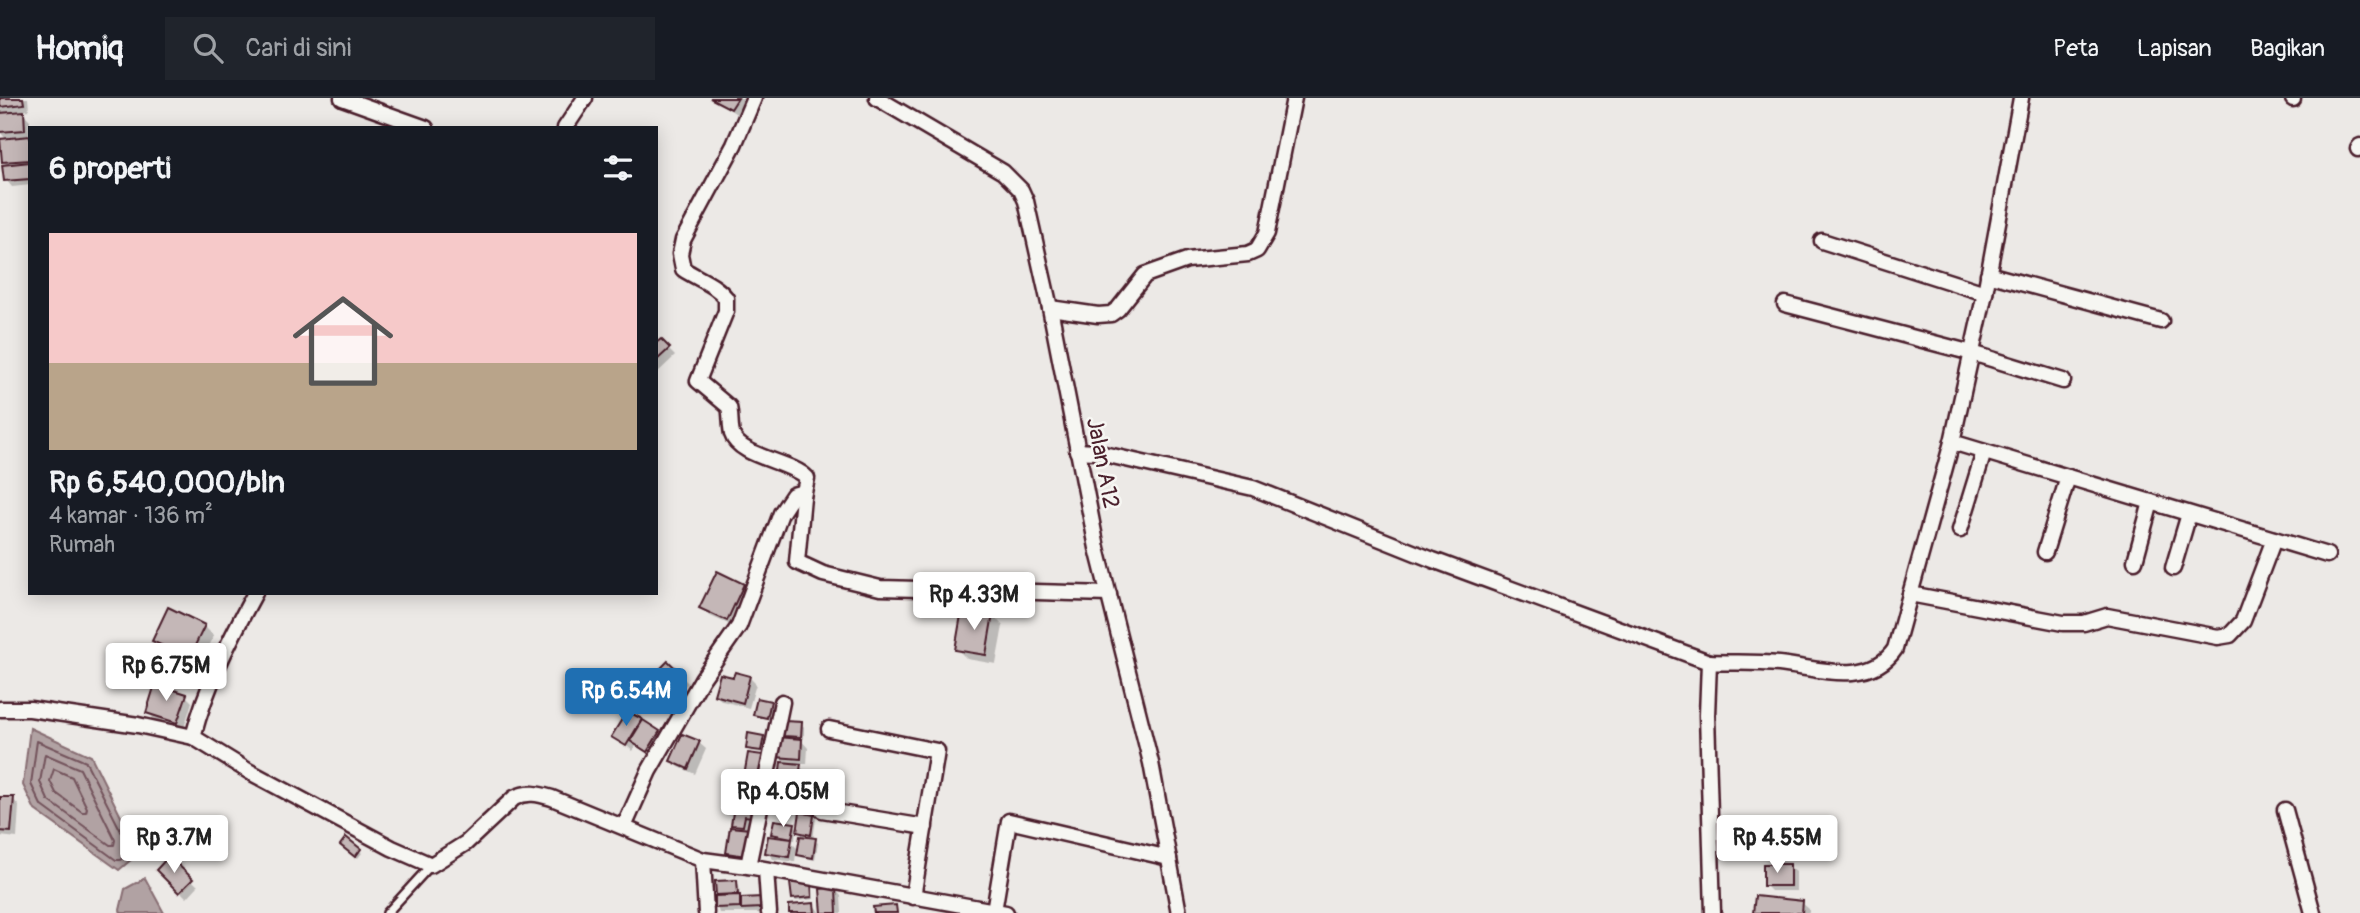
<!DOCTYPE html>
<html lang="id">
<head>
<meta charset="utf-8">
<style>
	body { margin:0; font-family:Pangolin,sans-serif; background:#20242c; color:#f1f3f6; height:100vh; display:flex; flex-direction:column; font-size:26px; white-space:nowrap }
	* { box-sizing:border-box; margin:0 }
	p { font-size:23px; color:#9ea1a6 }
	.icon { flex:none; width:38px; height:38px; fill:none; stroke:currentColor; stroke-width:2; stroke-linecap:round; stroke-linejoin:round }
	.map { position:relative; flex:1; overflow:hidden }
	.panel { position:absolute; left:28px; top:28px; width:630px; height:469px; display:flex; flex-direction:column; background:#171b24; border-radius:0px; box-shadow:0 4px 18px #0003 }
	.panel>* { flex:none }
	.price { position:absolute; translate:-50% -60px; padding:0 16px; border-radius:7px; background:#fff; color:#222; font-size:23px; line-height:46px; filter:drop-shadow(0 2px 4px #0008) }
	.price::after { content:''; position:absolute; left:50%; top:42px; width:21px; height:16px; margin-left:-10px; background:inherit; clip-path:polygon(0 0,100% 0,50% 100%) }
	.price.active { background:#1f6fb2; color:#fff }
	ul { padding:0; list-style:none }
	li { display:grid; align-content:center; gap:14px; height:371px; padding:0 21px }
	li+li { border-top:2px solid #363941 }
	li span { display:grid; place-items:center; height:217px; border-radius:0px; color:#555 }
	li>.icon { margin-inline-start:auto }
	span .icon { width:126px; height:126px; fill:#fffc; stroke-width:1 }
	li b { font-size:30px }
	h2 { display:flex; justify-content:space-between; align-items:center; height:84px; padding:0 21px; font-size:30px }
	header { display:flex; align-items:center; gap:42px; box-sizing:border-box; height:98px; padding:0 35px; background:#171b24; border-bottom:2px solid #363941 }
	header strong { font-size:33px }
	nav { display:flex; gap:38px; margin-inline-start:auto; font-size:24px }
	.search { width:490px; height:63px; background:#20242c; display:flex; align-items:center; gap:18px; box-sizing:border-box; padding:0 24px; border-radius:0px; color:#9ea1a6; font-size:26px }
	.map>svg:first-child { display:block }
	.water { fill:#b1a2a3; stroke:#886e73; stroke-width:2 }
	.shadow { fill:#0003; fill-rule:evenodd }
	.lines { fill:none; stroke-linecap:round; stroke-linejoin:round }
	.shore { stroke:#73535b; stroke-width:2 }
	.building { fill:#c4b7b7; stroke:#4a1f2b; stroke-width:2 }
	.service-casing { stroke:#4a1f2b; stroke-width:12 }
	.minor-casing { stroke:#4a1f2b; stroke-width:19 }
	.service { stroke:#f6f6f2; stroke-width:7 }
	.minor { stroke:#f6f6f2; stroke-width:14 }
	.labels { text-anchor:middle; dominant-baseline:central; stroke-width:5; stroke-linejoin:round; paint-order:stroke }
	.street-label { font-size:23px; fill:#4a1f2b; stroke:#f6f6f2 }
</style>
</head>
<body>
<header>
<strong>Homiq</strong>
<div class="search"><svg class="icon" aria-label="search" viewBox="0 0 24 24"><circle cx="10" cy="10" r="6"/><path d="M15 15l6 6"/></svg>Cari di sini</div>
<nav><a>Peta</a><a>Lapisan</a><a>Bagikan</a></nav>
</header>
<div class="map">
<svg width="2360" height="815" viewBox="0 0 2360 815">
	<rect width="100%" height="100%" fill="#ece9e6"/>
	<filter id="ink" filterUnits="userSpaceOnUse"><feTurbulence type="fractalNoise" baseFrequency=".0143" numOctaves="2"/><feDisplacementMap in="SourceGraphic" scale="14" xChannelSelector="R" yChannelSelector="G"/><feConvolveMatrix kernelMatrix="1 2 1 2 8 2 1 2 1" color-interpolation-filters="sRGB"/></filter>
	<g filter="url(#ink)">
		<g class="water">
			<path d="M 30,630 L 91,658 L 139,755 L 119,772 L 35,712 L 23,687 Z"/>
			<path d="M 145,780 L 164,815 L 121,815 L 120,812 L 125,791 Z"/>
		</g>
		<g class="shadow">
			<path d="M 0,0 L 28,0 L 29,12 L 21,13 L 30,22 L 30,87 L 12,89 L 6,82 L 8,68 L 4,64 L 7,42 L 0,34 Z"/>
			<path d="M 712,0 L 742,0 L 745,4 L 738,17 Z"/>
			<path d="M 661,244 L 675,258 L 656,276 L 656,248 Z"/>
			<path d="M 743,487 L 750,494 L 733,528 L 708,517 L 701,510 Z"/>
			<path d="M 993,517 L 1003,528 L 996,566 L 967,561 L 957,551 Z"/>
			<path d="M 204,528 L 214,538 L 199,569 L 164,552 L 154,542 Z"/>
			<path d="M 668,565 L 688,585 L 674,599 L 680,605 L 674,610 L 649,585 Z"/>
			<path d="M 749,579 L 756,586 L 749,610 L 722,603 L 716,597 Z"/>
			<path d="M 186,598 L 192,604 L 184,630 L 154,621 L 148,614 Z"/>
			<path d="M 770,605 L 773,608 L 770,622 L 755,616 Z"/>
			<path d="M 641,623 L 666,641 L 654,659 L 636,648 L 633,653 L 614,638 Z"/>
			<path d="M 802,626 L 804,629 L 804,641 L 799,640 L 808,650 L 807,666 L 797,666 L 806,674 L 802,705 L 785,703 L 779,696 L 783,663 L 778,658 L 790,642 L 785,637 Z"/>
			<path d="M 763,640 L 766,642 L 764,655 L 750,653 L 748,651 Z"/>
			<path d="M 699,645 L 706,651 L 695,676 L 679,669 L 672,663 Z"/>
			<path d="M 762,659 L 769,665 L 764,692 L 755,690 L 759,694 L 752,763 L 735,761 L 728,754 L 739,732 L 733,726 L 737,702 L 735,700 L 752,690 L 745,683 Z"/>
			<path d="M 0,700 L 13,701 L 19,708 L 17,740 L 0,738 Z"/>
			<path d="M 814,718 L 816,721 L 813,742 L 818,745 L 815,762 L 801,759 L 796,754 L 795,764 L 773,761 L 767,754 L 779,741 L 773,736 L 794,727 L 799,732 ZM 796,731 L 806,741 L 799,752 L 788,741 L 795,742 Z"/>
			<path d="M 346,742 L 362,755 L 358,760 L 342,747 Z"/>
			<path d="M 169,760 L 198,788 L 187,800 L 158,772 Z"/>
			<path d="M 1789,768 L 1796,774 L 1796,793 L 1771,793 L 1765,787 Z"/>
			<path d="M 737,784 L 739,787 L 740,799 L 743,802 L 761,801 L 764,815 L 719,815 L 717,809 L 717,785 Z"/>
			<path d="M 810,785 L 813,788 L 814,801 L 796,803 L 793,800 Z"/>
			<path d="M 835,791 L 841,798 L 842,815 L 823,815 Z"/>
			<path d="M 1802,805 L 1809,811 L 1809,815 L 1754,815 Z"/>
			<path d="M 813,806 L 820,815 L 791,815 Z"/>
		</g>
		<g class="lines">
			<g class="shore">
				<path d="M 37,643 L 86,664 L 130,751 L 129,755 L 120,762 L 116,762 L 41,707 L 31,686 Z"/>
				<path d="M 45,656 L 80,671 L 115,742 L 114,747 L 110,747 L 48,702 L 40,684 Z"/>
				<path d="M 54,671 L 72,679 L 87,710 L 86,714 L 82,714 L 56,695 L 50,683 Z"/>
			</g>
		</g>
		<g class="building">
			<path d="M 0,0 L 23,0 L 24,6 L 0,9 Z"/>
			<path d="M 710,0 L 738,0 L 731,11 Z"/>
			<path d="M 24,13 L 25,32 L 0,34 L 0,15 Z"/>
			<path d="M 30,38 L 30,62 L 2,64 L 0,41 Z"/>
			<path d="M 30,64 L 30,81 L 4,83 L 2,67 Z"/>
			<path d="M 661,241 L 670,250 L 656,263 L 656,245 Z"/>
			<path d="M 717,473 L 744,486 L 727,523 L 699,510 Z"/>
			<path d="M 168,509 L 205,527 L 189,560 L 152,543 Z"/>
			<path d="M 962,511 L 993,516 L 986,557 L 955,552 Z"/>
			<path d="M 668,563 L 683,577 L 669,592 L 675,597 L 667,605 L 646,585 Z"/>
			<path d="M 735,574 L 750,578 L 743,605 L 714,597 L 720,576 L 733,579 Z"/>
			<path d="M 155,586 L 187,596 L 177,625 L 146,615 Z"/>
			<path d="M 757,600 L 771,603 L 767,620 L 753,617 Z"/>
			<path d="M 627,613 L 642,621 L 626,648 L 611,639 Z"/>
			<path d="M 643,622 L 660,633 L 647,654 L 630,643 Z"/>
			<path d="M 784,623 L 802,624 L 801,639 L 783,638 Z"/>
			<path d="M 748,635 L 764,638 L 761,653 L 746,651 Z"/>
			<path d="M 682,636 L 700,643 L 688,671 L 670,663 Z"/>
			<path d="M 777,639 L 802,641 L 801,661 L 776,659 Z"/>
			<path d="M 748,655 L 763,657 L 758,686 L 743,684 Z"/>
			<path d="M 781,664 L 801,666 L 796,699 L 777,697 Z"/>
			<path d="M 735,686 L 757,689 L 755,704 L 733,701 Z"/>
			<path d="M 0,699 L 14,699 L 11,734 L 0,733 Z"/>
			<path d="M 735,702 L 754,705 L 752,719 L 745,718 L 743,728 L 731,727 Z"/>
			<path d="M 800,714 L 814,717 L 811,737 L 797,734 Z"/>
			<path d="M 774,722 L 795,725 L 792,740 L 771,736 Z"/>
			<path d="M 730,729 L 750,731 L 746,758 L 726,755 Z"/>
			<path d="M 768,738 L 792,741 L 789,759 L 765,755 Z"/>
			<path d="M 800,738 L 816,740 L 813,760 L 797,757 Z"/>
			<path d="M 346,739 L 361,751 L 355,759 L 340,747 Z"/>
			<path d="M 169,758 L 193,781 L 179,795 L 156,772 Z"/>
			<rect x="1763" y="766" width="27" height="22"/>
			<path d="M 737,782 L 738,796 L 716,797 L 715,783 Z"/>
			<path d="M 811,784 L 812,799 L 792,801 L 790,785 Z"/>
			<path d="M 836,789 L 837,815 L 822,815 L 820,791 Z"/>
			<path d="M 740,797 L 740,809 L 715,810 L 715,798 Z"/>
			<path d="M 1755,798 L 1803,803 L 1802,815 L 1753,815 Z"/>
			<path d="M 762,799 L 762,810 L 741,811 L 741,800 Z"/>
			<path d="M 814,805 L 815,815 L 789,815 L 789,807 Z"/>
			<path d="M 896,807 L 897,815 L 874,815 L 873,809 Z"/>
		</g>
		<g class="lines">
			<g class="service-casing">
				<path id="service" d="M 387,815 L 431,767"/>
			</g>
			<g class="minor-casing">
				<g id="minor">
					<path d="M 342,0 L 426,30"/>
					<path d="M 754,0 L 734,47 L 683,142 L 680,156 L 683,171 C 698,181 715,186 726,200 L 726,213 L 698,283 L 729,309 C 731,317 730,328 732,336 C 739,359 791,363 807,380 L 803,399 L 797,464 L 823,476 L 880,490 L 1109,496"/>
					<path d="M 877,0 L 1003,74 L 1021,92 L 1026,103 L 1050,210 L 1097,450 L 1151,665 L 1179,815"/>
					<path d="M 2293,1 L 2293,0"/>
					<path d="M 565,30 L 585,0"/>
					<path d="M 2358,51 L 2360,48"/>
					<path d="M 1822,143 L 1985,195"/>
					<path d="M 1988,176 L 2161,223"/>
					<path d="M 1785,206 L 1972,255 L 2063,283"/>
					<path d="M 1050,210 L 1098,217 L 1111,216 L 1118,211 L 1145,177 L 1187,162 L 1248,156 L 1257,152 L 1267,135 L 1294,0"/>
					<path d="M 1952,344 L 2327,457"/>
					<path d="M 1077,353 L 1095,354 L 1253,390 L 1433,462 L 1709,564"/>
					<path d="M 1960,432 L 1984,354"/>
					<path d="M 2045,454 L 2068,379"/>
					<path d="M 2135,463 L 2151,404"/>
					<path d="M 2173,470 L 2189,416"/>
					<path d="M 1910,496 L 2063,525 L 2084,525 L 2107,518 L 2218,539 L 2230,537 L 2243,523 L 2274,441"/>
					<path d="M 0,611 L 30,611 L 138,627 L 193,639 L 250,674 L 392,750 L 431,767 L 466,745 L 514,700 C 528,693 538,696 552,700 L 703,762 L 748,768 L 1006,815"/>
					<path d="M 829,631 L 937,653 L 913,799"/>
					<path d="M 193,639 C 206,588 230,541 255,495"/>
					<path d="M 822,712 L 925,729"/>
					<path d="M 2285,712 L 2313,815"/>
					<path d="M 624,729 L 649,673 L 702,581 L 739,528 L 781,415 L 793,397 L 800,395 L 803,399"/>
					<path d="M 703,762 L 706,815"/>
					<path d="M 748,768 L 782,604"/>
					<path d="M 766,772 L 769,815"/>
					<path d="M 994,813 L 1009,723 L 1169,760"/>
					<path d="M 1713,815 L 1707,617 L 1709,564 C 1732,565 1756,564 1779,566 C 1816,570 1870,589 1895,551 L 1952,344 L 1985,195 L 2021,0"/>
				</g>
			</g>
			<use href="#service" class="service"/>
			<use href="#minor" class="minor"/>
		</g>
	</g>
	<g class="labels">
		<g class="street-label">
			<text transform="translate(1103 365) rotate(79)">Jalan A12</text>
		</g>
	</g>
</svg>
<b class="price" style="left:974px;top:534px">Rp 4.33M</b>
<b class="price" style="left:166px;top:605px">Rp 6.75M</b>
<b class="price active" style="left:626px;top:630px">Rp 6.54M</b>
<b class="price" style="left:783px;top:731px">Rp 4.05M</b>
<b class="price" style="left:174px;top:777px">Rp 3.7M</b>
<b class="price" style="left:1777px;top:777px">Rp 4.55M</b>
<section class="panel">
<h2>6 properti<svg class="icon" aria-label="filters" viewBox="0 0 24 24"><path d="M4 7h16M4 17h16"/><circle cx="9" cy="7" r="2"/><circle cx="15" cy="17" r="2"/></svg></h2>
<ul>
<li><span style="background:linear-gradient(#f6c9c9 60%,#b9a48a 0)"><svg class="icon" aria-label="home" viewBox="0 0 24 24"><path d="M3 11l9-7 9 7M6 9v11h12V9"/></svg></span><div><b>Rp 6,540,000/bln</b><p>4 kamar · 136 m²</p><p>Rumah</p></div></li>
</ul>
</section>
</div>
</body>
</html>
